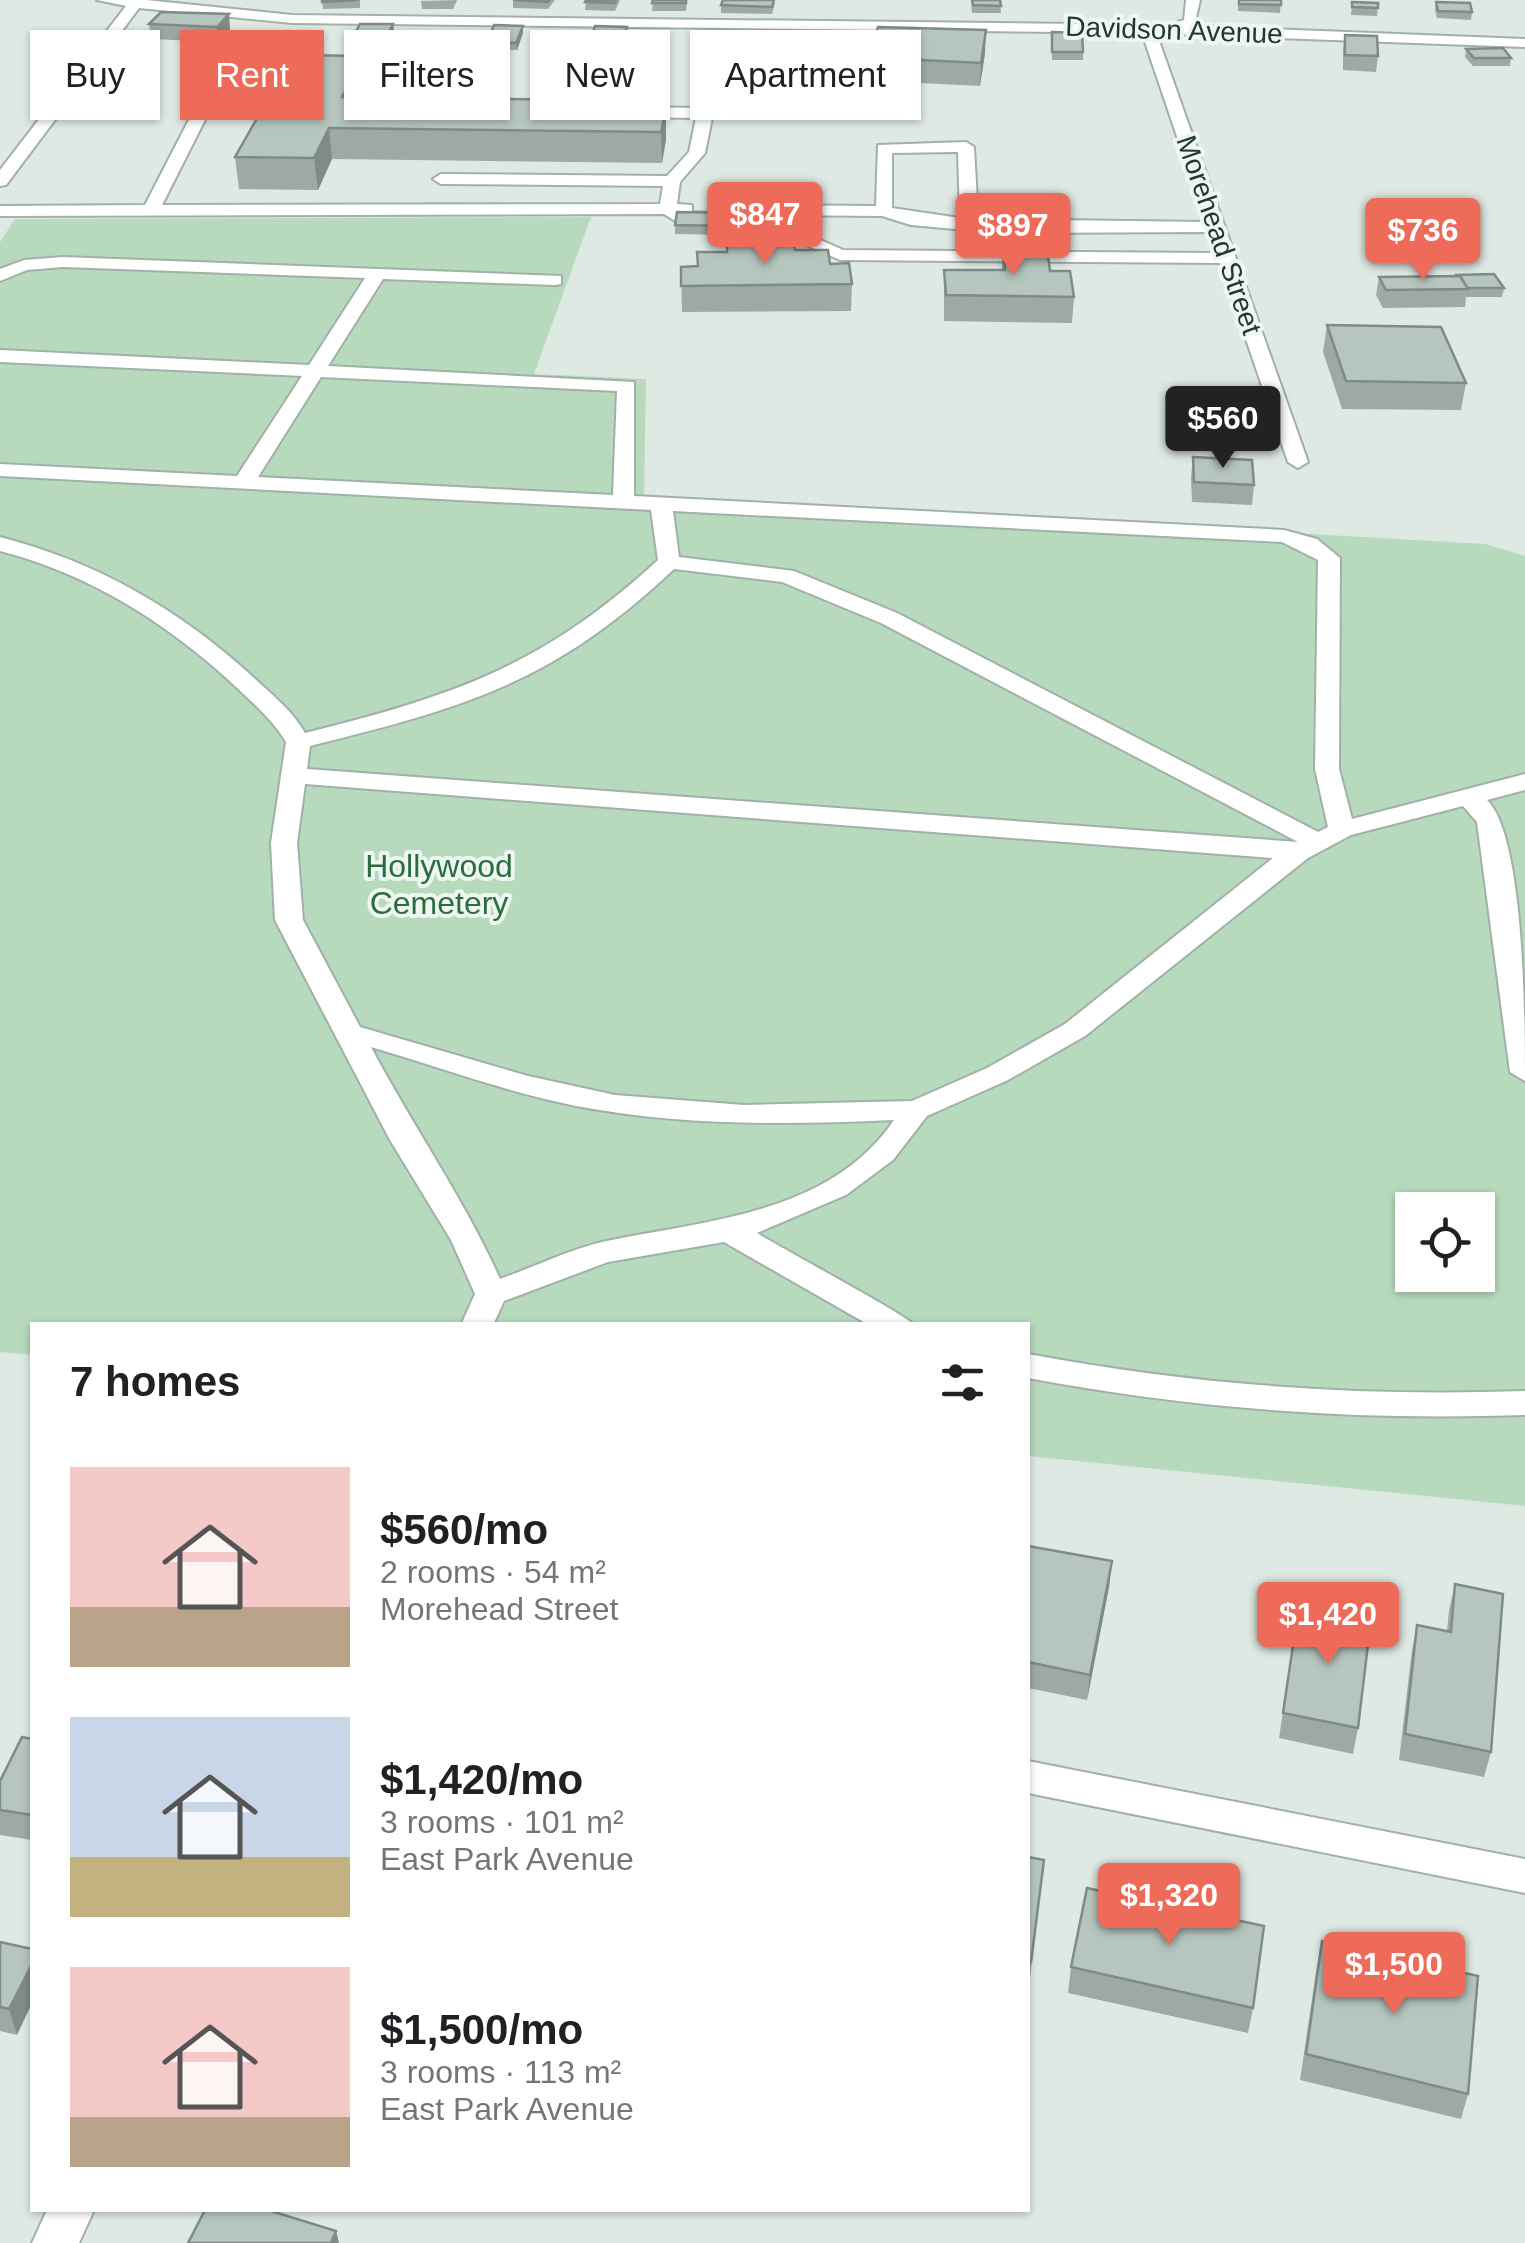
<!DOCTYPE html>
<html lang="en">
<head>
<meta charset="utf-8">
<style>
	body { margin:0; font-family:Helvetica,sans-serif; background:#f6f6f6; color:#202124; height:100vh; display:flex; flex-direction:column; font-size:38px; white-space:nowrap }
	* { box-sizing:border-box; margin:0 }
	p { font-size:32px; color:#757577 }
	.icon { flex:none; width:55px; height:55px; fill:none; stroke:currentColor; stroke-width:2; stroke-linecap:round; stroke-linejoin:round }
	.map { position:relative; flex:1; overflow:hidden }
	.drawer { position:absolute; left:30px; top:1322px; width:1000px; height:890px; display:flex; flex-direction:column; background:#fff; border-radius:0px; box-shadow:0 2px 8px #0004 }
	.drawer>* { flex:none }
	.guide { position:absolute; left:30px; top:30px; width:1000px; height:90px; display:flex; gap:20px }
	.controls { position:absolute; left:1395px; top:1192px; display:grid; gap:20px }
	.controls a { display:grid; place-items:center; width:100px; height:100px; border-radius:0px; background:#fff; box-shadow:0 2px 8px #0004; font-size:50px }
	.price { position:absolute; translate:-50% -85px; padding:0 22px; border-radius:10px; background:#ed6b58; color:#fff; font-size:32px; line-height:65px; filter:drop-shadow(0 2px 5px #0008) }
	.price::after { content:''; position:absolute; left:50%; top:60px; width:30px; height:22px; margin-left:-15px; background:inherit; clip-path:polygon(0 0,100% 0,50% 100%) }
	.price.on { background:#222; color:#fff }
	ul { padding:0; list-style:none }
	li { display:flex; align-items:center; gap:30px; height:250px; padding:0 40px }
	li span { display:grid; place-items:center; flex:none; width:280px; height:200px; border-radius:0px; color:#555 }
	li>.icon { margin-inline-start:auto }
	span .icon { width:120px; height:120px; fill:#fffc; stroke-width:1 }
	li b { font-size:42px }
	h2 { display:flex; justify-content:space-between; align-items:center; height:120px; padding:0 40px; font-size:42px }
	.tag { padding:0 35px; border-radius:0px; background:#fff; box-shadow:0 2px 8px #0004; font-size:35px; line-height:90px }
	.tag.on { background:#ed6b58; color:#fff }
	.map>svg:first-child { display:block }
	.green { fill:#b7dabc; fill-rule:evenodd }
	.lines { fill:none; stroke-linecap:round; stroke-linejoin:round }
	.minor-casing { stroke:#a1b0a9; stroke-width:4 }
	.minor { fill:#fff; fill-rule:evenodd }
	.wall { fill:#9daaa3 }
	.shaded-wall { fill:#7f8b85 }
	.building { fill:#b6c6be; stroke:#7f8b85; stroke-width:2.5 }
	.labels { text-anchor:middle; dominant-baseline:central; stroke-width:8; stroke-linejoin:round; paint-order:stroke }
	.far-street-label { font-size:28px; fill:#20382f; stroke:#eef6f1 }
	.park-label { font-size:32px; fill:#2c6d3e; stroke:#eef6f1 }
</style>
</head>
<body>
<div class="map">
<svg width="1525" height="2243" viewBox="0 0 1525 2243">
	<rect width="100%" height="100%" fill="#dee9e3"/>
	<path class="green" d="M 591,217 L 534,374 L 646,379 L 644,496 L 1486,544 L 1525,556 L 1525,1506 L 1028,1456 L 1028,1325 L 32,1325 L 32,1355 L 0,1352 L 0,242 L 15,219 ZM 1412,1210 L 1478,1210 L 1478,1275 L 1412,1275 Z"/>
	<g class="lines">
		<g class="minor-casing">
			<g id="minor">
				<path d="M 97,0 L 146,0 L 292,15 L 1168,25 L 1184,20 L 1186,0 L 1200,0 L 1194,26 L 1525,39 L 1525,47 L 1171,34 L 1158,38 L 1308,462 L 1298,468 L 1288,462 L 1220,263 L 840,260 L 761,225 L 677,222 L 664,214 L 0,216 L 0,206 L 145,205 L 210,79 L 218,74 L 446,77 L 454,82 L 445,104 L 472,109 L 464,114 L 430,112 L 437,86 L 223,84 L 162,205 L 660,204 L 663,186 L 441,184 L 433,179 L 441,174 L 667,176 L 689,152 L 696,118 L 625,117 L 617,112 L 625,107 L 705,108 L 713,113 L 705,153 L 680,182 L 677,204 L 692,205 L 692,212 L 749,214 L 743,210 L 752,205 L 876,206 L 878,145 L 966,142 L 974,147 L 978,219 L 1206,222 L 1143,36 L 1146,33 L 292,23 L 139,8 L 6,185 L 0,186 L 0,170 L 126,6 ZM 958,152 L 960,218 L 892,208 L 892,153 ZM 765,215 L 882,216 L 911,225 L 998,233 L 1209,232 L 1216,253 L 843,250 Z"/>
				<path d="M 63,257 L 561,276 L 561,284 L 555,285 L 383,279 L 328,366 L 634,382 L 634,496 L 1284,530 L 1317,539 L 1340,558 L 1339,769 L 1352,819 L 1525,774 L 1525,790 L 1487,800 C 1525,837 1525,1024 1525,1081 L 1510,1072 L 1477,822 L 1463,806 L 1351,835 L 1308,858 L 1085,1036 L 1008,1080 L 927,1116 L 893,1160 L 846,1195 L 757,1233 C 777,1246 910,1317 914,1325 L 869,1325 L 724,1242 L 608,1262 L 504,1301 L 493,1325 L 461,1325 L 475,1294 L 451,1240 L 390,1140 L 275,920 L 271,843 L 286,742 C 273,720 252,702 234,685 C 166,622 89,574 0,551 L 0,537 C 97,562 179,609 253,677 C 271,694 293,711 305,733 C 453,696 543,666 658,560 L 651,510 L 0,476 L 0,464 L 237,476 L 302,376 L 0,362 L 0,350 L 309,365 L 365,278 L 63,267 L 27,270 L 0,281 L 0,269 L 24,260 ZM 321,377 L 617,391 L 613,495 L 258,477 ZM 673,511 L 1282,542 L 1318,560 L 1315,769 L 1328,827 L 1318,832 L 897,613 L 794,571 L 679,557 ZM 674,569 L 782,582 L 881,623 L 1298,842 L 307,769 L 310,746 C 466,707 553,683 674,569 ZM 305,784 L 1273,858 L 1065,1024 L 987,1068 L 912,1101 L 744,1105 L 615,1095 L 528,1076 L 360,1027 L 303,920 L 297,843 ZM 371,1047 C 439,1067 506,1092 576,1106 C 681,1126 788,1125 894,1120 C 829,1216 703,1220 602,1242 C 568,1250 534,1267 500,1279 C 464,1199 412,1125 371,1047 Z"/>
				<path d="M 1028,1354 C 1193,1385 1357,1397 1525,1391 L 1525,1415 C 1357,1421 1193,1409 1028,1378 Z"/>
				<path d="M 1028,1761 L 1525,1859 L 1525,1893 L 1028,1793 Z"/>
				<path d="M 47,2210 L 94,2210 L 79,2243 L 32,2243 Z"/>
			</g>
		</g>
		<use href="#minor" class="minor"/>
	</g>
	<g class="wall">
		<path d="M 322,0 L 360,0 L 360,8 L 323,9 Z"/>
		<path d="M 457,0 L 453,9 L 422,9 L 421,1 Z"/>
		<path d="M 513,0 L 555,0 L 548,9 L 513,8 Z"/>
		<path d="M 586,0 L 620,0 L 615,11 L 585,10 Z"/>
		<path d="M 653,0 L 687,0 L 686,11 L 652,11 Z"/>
		<path d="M 971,0 L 1000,0 L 1001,13 L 972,13 Z"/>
		<path d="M 1238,0 L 1281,0 L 1280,13 L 1238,11 Z"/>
		<path d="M 1352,2 L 1378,3 L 1377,16 L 1351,15 Z"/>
		<path d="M 1436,2 L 1472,12 L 1471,20 L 1437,18 L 1435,10 Z"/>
		<path d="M 775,3 L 772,14 L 721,13 L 721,5 Z"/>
		<path d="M 161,12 L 230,29 L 219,42 L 151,39 L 149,24 Z"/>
		<path d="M 393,24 L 394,32 L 386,47 L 353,47 L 352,39 Z"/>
		<path d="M 627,27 L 627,34 L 624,48 L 591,47 L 591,39 Z"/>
		<path d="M 1052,32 L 1083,52 L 1083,60 L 1052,60 Z"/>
		<path d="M 523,33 L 517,50 L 487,50 L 487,42 Z"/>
		<path d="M 1345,35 L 1378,56 L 1376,72 L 1343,70 L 1343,50 Z"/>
		<path d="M 874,39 L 985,53 L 980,86 L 742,74 L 742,51 Z"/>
		<path d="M 1466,49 L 1511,58 L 1510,66 L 1473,66 L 1465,57 Z"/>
		<path d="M 363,56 L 365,85 L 360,97 L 655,101 L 655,109 L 666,109 L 666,139 L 662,163 L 332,159 L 318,190 L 239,189 L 235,157 Z"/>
		<path d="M 734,213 L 732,235 L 675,234 L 675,225 Z"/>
		<path d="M 1003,249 L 1050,271 L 1074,297 L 1072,323 L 944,321 L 944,270 L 1002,270 Z"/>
		<path d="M 795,250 L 830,264 L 852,284 L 851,311 L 682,312 L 681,267 L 698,266 Z"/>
		<path d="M 1379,277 L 1504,288 L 1502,297 L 1466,297 L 1465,307 L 1383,308 L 1376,295 Z"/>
		<path d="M 1327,325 L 1466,383 L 1461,410 L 1342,409 L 1323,352 Z"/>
		<path d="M 1193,457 L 1254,485 L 1252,505 L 1192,502 L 1191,477 Z"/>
		<path d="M 1028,1546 L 1112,1561 L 1109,1587 L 1087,1700 L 1028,1688 Z"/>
		<path d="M 1455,1584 L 1491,1752 L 1484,1777 L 1399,1760 L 1412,1650 L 1417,1625 L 1447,1631 L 1449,1610 Z"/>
		<path d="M 1299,1605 L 1358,1728 L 1353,1754 L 1279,1738 Z"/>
		<path d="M 32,1739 L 32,1840 L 0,1835 L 0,1781 Z"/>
		<path d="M 1028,1857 L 1044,1860 L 1029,1987 L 1028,1987 Z"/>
		<path d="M 1322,1941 L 1468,2094 L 1461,2119 L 1300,2080 L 1317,1966 Z"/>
		<path d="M 0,1942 L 17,2035 L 0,2031 Z"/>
		<path d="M 1071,1967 L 1253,2008 L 1248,2033 L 1068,1993 Z"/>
	</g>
	<g class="shaded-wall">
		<path d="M 229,14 L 230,29 L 219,42 L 217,27 Z"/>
		<path d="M 393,24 L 394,32 L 386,47 L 385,39 Z"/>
		<path d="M 523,26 L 523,33 L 517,50 L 516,43 Z"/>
		<path d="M 986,30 L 985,53 L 980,86 L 981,63 Z"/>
		<path d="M 363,56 L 365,85 L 345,127 L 342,97 Z"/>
		<path d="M 666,109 L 666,139 L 662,163 L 661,132 Z"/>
		<path d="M 329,128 L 332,159 L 318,190 L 314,158 Z"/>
		<path d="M 1112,1561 L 1109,1587 L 1087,1700 L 1090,1675 Z"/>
		<path d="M 32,1964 L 32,2003 L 17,2035 L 9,2009 Z"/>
		<path d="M 336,2231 L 339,2243 L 331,2243 Z"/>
	</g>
	<g class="building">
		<path d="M 322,0 L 359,0 L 322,2 Z"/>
		<path d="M 513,0 L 549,0 L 548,2 Z"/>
		<path d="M 586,0 L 616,0 L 615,3 L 585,2 Z"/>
		<path d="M 653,0 L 686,0 L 686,3 L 652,3 Z"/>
		<path d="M 723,0 L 774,0 L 772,7 L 721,5 Z"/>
		<path d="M 972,0 L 1000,0 L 1001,6 L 973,5 Z"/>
		<path d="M 1239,0 L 1281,0 L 1281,5 L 1239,4 Z"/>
		<path d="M 1352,2 L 1378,3 L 1378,8 L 1352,7 Z"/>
		<path d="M 1436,2 L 1470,3 L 1472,12 L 1438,11 Z"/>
		<path d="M 161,12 L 229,14 L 217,27 L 149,24 Z"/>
		<path d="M 360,24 L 393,24 L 385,39 L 352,39 Z"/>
		<path d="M 494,25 L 523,26 L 516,43 L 487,42 Z"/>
		<path d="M 595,26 L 627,27 L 623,40 L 591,39 Z"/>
		<path d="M 878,27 L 986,30 L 981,63 L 742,51 L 749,35 L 874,39 Z"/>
		<path d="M 1052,32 L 1082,33 L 1083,52 L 1052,52 Z"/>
		<path d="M 1345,35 L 1377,36 L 1378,56 L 1345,55 Z"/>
		<path d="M 1503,48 L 1511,58 L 1474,58 L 1466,49 Z"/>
		<path d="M 293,55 L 363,56 L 342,97 L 655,101 L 653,109 L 666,109 L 661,132 L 329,128 L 314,158 L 235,157 Z"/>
		<path d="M 677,212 L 734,213 L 732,226 L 675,225 Z"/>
		<path d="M 794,243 L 795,250 L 828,250 L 830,264 L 849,263 L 852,284 L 681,286 L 681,267 L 698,266 L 697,252 L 727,252 L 727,244 Z"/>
		<path d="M 1003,249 L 1047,249 L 1050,271 L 1070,271 L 1074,297 L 946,295 L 944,270 L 1005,270 Z"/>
		<path d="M 1494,274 L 1504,288 L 1467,288 L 1460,276 L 1455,275 Z"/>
		<path d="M 1460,276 L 1468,289 L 1386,290 L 1379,277 Z"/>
		<path d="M 1327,325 L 1441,327 L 1466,383 L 1346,381 Z"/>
		<path d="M 1193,457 L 1252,460 L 1254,485 L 1194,482 Z"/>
		<path d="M 1028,1546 L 1112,1561 L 1090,1675 L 1028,1662 Z"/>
		<path d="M 1455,1584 L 1503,1594 L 1491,1752 L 1405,1734 L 1417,1625 L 1451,1632 Z"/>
		<path d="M 1299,1605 L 1371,1619 L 1358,1728 L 1283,1713 Z"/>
		<path d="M 22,1737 L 32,1739 L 32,1815 L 0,1810 L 0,1781 Z"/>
		<path d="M 1028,1857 L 1044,1860 L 1031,1962 L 1028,1961 Z"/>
		<path d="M 1087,1888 L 1264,1926 L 1253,2008 L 1071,1967 Z"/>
		<path d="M 1322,1941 L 1478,1976 L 1468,2094 L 1306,2054 Z"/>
		<path d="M 0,1942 L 32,1949 L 32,1964 L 9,2009 L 0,2007 Z"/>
		<path d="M 205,2210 L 268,2210 L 336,2231 L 331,2243 L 188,2243 Z"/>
	</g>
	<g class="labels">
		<g class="far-street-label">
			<text transform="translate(1174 30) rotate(2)">Davidson Avenue</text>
			<text transform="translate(1219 235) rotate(71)">Morehead Street</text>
		</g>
		<g class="park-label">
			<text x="439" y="866">Hollywood<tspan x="439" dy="37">Cemetery</tspan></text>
		</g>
	</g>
</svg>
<div class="controls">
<a><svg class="icon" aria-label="locate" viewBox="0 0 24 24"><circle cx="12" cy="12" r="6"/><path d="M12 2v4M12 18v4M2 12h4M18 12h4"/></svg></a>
</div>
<b class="price" style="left:765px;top:267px">$847</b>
<b class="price" style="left:1013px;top:278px">$897</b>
<b class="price" style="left:1423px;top:283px">$736</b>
<b class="price on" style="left:1223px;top:471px">$560</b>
<b class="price" style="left:1328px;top:1667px">$1,420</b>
<b class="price" style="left:1169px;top:1948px">$1,320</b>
<b class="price" style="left:1394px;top:2017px">$1,500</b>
<div class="guide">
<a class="tag">Buy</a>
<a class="tag on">Rent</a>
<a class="tag">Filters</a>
<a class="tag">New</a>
<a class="tag">Apartment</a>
</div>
<section class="drawer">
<h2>7 homes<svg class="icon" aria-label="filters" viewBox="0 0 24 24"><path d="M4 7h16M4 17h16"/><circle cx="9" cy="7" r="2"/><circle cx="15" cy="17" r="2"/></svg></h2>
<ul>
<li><span style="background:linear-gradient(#f6c9c9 70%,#b9a48a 0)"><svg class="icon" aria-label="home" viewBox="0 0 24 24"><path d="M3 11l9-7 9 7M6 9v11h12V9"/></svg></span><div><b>$560/mo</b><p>2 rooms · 54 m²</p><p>Morehead Street</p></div></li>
<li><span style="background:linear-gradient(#c9d6e8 70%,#c2b280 0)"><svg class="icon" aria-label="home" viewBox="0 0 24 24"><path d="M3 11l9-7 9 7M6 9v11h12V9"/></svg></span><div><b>$1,420/mo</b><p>3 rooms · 101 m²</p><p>East Park Avenue</p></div></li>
<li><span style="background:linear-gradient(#f6c9c9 75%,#b9a48a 0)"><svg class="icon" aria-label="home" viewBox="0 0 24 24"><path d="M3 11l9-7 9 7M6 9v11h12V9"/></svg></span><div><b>$1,500/mo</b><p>3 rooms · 113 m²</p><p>East Park Avenue</p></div></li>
</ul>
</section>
</div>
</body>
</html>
